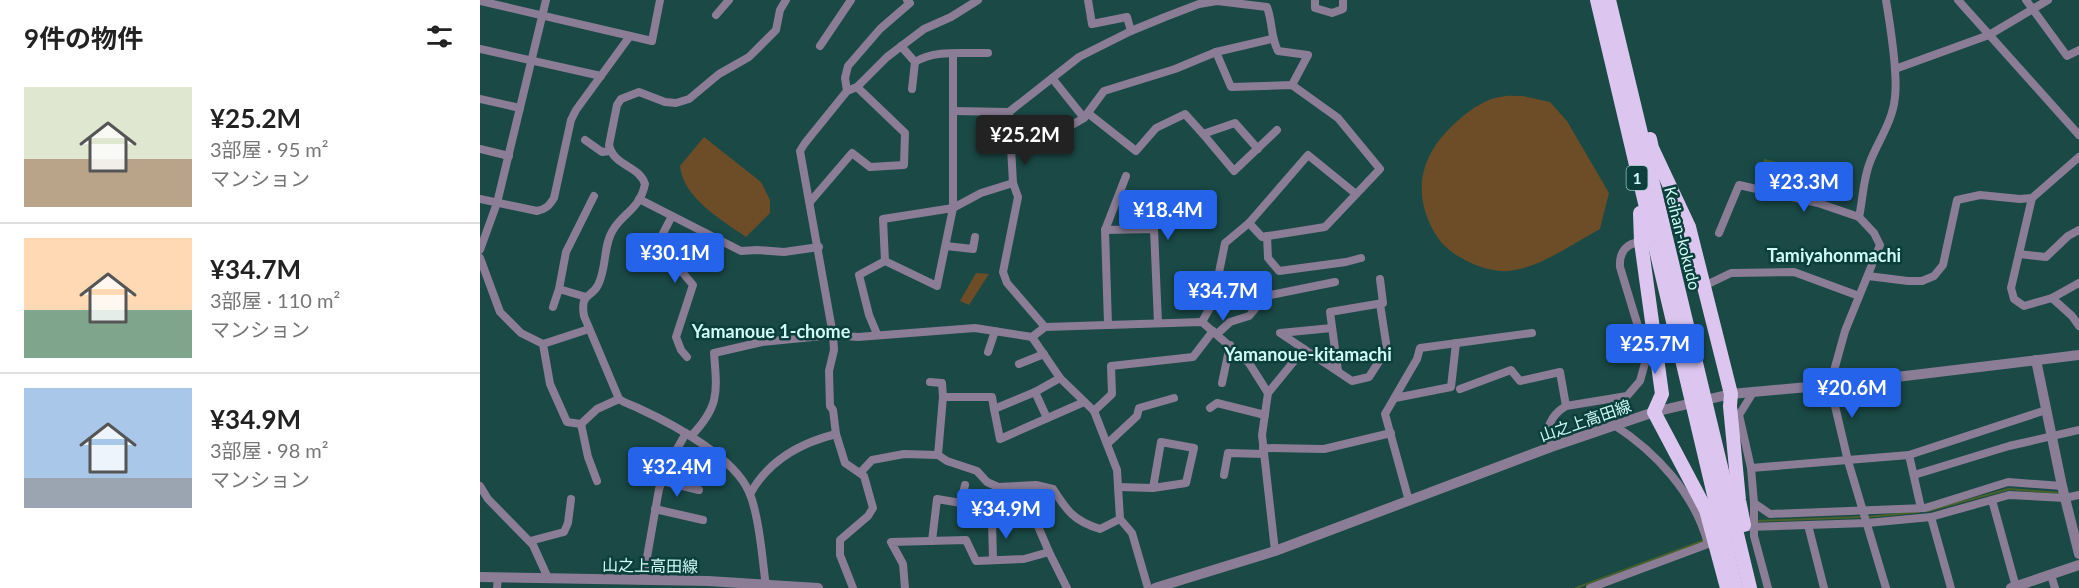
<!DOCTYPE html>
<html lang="ja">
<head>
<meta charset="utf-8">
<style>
	body { margin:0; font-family:Lato,"Noto Sans JP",sans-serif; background:#f6f6f6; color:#222; height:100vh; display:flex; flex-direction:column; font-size:22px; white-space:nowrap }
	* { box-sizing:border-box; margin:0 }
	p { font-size:20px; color:#767676 }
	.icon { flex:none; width:33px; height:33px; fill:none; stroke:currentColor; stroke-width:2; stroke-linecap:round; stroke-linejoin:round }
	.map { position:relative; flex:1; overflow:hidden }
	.sheet { display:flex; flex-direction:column; background:#fff; width:480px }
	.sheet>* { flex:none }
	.price { position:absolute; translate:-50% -51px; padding:0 14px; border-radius:6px; background:#2563eb; color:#fff; font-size:20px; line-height:39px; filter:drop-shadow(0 2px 3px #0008) }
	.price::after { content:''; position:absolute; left:50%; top:36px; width:18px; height:14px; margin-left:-9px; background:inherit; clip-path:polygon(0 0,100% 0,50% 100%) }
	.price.current { background:#222; color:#fff }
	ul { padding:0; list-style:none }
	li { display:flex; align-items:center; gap:18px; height:150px; padding:0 24px }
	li+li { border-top:2px solid #e0e0e0 }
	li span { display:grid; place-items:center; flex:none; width:168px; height:120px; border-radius:0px; color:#555 }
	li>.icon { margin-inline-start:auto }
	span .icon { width:72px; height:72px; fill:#fffc; stroke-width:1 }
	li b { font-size:26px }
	h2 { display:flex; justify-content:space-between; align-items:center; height:72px; padding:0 24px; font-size:26px }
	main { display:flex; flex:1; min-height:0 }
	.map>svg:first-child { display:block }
	.green { fill:#6c4d27 }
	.water { fill:#48612a }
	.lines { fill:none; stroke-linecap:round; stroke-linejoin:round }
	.stream { stroke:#48612a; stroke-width:2 }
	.minor { stroke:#8a7d95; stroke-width:8 }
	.tertiary { stroke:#8a7d95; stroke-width:10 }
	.trunk { stroke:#dcc6f0; stroke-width:14 }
	.labels { text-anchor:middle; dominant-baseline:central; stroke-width:5; stroke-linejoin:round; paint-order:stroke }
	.shield { fill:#0c3f3c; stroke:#95c2be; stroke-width:1.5 }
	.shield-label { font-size:15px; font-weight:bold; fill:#d0faf6 }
	.street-label { font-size:16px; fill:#d0faf6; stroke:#0c3f3c }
	.neighbourhood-label { font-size:18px; font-weight:bold; fill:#d0faf6; stroke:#0c3f3c }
</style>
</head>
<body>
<main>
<section class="sheet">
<h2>9件の物件<svg class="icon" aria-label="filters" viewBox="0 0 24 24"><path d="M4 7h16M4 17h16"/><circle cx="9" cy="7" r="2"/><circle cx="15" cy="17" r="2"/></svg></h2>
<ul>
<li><span style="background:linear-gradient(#dfe7d0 60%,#b9a48a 0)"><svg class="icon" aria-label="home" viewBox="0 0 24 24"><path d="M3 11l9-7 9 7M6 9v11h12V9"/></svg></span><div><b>¥25.2M</b><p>3部屋 · 95 m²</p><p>マンション</p></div></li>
<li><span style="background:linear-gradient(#ffd9b3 60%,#7fa58c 0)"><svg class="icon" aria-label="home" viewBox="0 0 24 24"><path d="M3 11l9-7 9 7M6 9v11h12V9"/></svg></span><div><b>¥34.7M</b><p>3部屋 · 110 m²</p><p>マンション</p></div></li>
<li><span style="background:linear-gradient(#a9c7e8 75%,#9aa5b1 0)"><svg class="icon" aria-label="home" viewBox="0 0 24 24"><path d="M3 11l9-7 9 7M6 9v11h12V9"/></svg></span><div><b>¥34.9M</b><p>3部屋 · 98 m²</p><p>マンション</p></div></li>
</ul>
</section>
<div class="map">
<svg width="1599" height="588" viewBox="0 0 1599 588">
	<rect width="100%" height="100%" fill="#1a4946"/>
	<g class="green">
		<path d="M 1043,96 L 1070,102 L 1087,121 L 1129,193 L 1120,229 C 1092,244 1062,267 1029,271 C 1014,272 998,267 985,260 C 967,251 957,240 949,222 C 931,180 948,145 981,118 C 991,109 1006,99 1020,97 C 1028,95 1036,96 1043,96 Z"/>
		<path d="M 224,137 L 281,182 L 290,200 L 290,213 L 266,237 C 242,220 203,198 200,166 Z"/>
		<path d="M 496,273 L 509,274 L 489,305 L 480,301 Z"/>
	</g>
	<path class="water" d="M 1284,159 L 1315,166 L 1309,185 L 1279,178 Z"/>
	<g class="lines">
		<g class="stream">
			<path d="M 1448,511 L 1529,489 L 1580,493"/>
			<path d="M 1388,517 L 1439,512"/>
			<path d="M 1277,521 L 1382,517"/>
			<path d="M 1096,588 L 1225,540"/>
		</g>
		<g class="minor">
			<path d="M 608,0 L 612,24 L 647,17 L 651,31"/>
			<path d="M 835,0 L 835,8 L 852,13 L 863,9 L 863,0"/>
			<path d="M 1478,0 L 1599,135"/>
			<path d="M 1546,0 L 1587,56 L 1599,50"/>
			<path d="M 0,1 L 172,41 L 180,0"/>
			<path d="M 236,15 L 249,0"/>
			<path d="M 340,46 L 371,0"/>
			<path d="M 421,46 L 435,62 L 432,89"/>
			<path d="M 0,49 L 121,76"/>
			<path d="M 736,52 L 792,39"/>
			<path d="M 473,54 L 473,208 L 501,193 L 533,183"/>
			<path d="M 435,62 C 455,49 485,54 508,53"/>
			<path d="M 1415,69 L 1509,35 L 1568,0"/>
			<path d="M 572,78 L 604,118"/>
			<path d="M 377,87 L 407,57 L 444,29 L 471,17 L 498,0"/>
			<path d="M 0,99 L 40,108"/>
			<path d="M 474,111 L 529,112"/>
			<path d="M 609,114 L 656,151 L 676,128 L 705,114 L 723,134"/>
			<path d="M 105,140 L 122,152 L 130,151"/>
			<path d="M 0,149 L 29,156"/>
			<path d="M 778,149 L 755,123 L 723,134 L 754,171 L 797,130"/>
			<path d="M 531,150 L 554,147 L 604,118 L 624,91 L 695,69 L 736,52 L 751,87 L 812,85 L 858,118 L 900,169 L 845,227 L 782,237 L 769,223"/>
			<path d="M 1552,198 L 1531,288 L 1534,299 L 1544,306 L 1572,298 L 1599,283"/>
			<path d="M 0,199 L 57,211 C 66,209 69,206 74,198 L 91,120 L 96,110 L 150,36"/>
			<path d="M 159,199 L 261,251 L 277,250 L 304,252 L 339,247"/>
			<path d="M 330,202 L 372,153 L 390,167 L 424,165 L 425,133 L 377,87 L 367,91"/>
			<path d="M 473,208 L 457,286 L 405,261 L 403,219 Z"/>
			<path d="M 192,216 L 178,243 L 213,285 L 196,337 L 201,350 L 207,357"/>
			<path d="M 1379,217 C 1383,199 1383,179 1390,162 C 1398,141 1413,121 1415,97 C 1418,73 1410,24 1406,0"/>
			<path d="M 625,230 L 674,229 L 678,323"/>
			<path d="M 1239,233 L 1259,185 L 1338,203 L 1379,217 L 1394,233 L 1400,245 L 1365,331 L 1350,385 L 1368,461 L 1406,588"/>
			<path d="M 787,236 L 788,258 L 799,271 L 866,262 L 881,258"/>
			<path d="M 466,246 L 493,249 L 495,237"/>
			<path d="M 0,250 L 17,203 L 66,0"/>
			<path d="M 1539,254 L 1566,257 L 1588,236 L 1599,230"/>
			<path d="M 0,258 L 20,312 L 41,333 L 63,344 L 70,384 L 87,422 L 101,424 L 108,457 L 117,481"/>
			<path d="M 1388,276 L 1428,281 L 1442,281 L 1454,276 L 1463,265 L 1477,200 L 1500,195 L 1540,199 L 1552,198 L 1599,157"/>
			<path d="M 1224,286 L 1251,273 L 1314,272 L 1379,296"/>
			<path d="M 79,289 L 86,252 L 114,196"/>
			<path d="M 1572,298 L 1592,316 L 1599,326"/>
			<path d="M 73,307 L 79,289 L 106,297"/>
			<path d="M 722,322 L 733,302 L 745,243 L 769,223 L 828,155 L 876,194"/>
			<path d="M 628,324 L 625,230 L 646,176"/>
			<path d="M 565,327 L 527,283 L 523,272 L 538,197 L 533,183 L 529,112 L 599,57 L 651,31 L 685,17 L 719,4 L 737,1 L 787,7 C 793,23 790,35 798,51 L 828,55 L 812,85"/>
			<path d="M 852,328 L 800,333 L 872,381 L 889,377 L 907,349 L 900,304"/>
			<path d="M 397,334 L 389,315 L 379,275 L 405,261"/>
			<path d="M 737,334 L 750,322 L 769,316 L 786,296 L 855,282"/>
			<path d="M 552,337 L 580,378 L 614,411 L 637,470 L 640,519 L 652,533 L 668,588"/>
			<path d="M 63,344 L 109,329"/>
			<path d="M 508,352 L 515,331"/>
			<path d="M 539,364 L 564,354"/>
			<path d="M 858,371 L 850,312 L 903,303 L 900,279"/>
			<path d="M 450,382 L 462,383 L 463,397"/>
			<path d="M 742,383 L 750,345"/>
			<path d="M 980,389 L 1031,370 L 1040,381 L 1080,372 L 1086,406"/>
			<path d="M 1274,391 L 1259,415 L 1271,468 L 1274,503 L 1290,514 L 1445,508 L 1528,482 L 1582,486"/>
			<path d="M 555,392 L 567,418"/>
			<path d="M 788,393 L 824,349"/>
			<path d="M 915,398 L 971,387 L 976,343"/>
			<path d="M 730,408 L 737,403 L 785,415"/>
			<path d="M 514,409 L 520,439 L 604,402"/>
			<path d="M 614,411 L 632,394 L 631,366 L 713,357 L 733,331"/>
			<path d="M 101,424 L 117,409 L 139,399"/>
			<path d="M 211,436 C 240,406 237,392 234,353 L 282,342 L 353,335 L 378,337 L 495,328 L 552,337 L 565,327 L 722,322 L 769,363 L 788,393 L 782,435 L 795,551"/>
			<path d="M 627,444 L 657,416 L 659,408 L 694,398"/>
			<path d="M 1071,447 C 1063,430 1071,415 1086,406 L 1147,396 L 1160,381 L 1165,363 L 1164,346 L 1140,267 C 1139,252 1146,243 1161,242"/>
			<path d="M 783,448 L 844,449 L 911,433"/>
			<path d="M 458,455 L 463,397 L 512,397 L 514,409 L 555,392 L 580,378"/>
			<path d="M 1429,455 L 1441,508"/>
			<path d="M 1271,468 L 1429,455 L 1566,410"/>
			<path d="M 380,473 L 392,460 L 424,454 L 458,455 L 467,461 L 497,471 L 507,482 L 518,487 L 556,485 L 573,489 C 587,511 594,521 620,529 L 640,519"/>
			<path d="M 744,475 L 748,453 L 784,454"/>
			<path d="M 1434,475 L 1529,446 L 1599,430"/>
			<path d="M 182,481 L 219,490"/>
			<path d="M 0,486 L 8,499 L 53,545 L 68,578"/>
			<path d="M 638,487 L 673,488 L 706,483 L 714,448 L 681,442 L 673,488"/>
			<path d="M 270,494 C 288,461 320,443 356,434"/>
			<path d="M 1512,500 L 1536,587"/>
			<path d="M 929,501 L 905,414 L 937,359 L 940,348 L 1052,333"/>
			<path d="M 1274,503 L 1274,536 L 1288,588"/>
			<path d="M 175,509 L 223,520"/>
			<path d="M 554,517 L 569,552"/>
			<path d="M 1451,517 L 1471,588"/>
			<path d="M 512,520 L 513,560"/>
			<path d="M 1328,525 L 1344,588"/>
			<path d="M 1268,527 L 1387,523 L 1451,517 L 1529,495 L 1585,498 L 1599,495"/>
			<path d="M 50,541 L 84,532 L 88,523 L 91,499"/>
			<path d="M 452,541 L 457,499 L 481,503 L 485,485"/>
			<path d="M 1571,575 L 1575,588"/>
			<path d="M 163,580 L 179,489 L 189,463 L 206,433"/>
			<path d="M 17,588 L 18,577"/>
			<path d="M 286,588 C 283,563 279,514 269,492 C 255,458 193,424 160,409 C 153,405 146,404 139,399 L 104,316 C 100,292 111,299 118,285 C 127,268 123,245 133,230 C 143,213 160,209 165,184 C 159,165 134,167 129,145 L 137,105 L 141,99 L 159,92 L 185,102 L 196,103 L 209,99 L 239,74 L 269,57 L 296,30 L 300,10 L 306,0"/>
			<path d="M 373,588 L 360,555 L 360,540 L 388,516 L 393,508 L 384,476 L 365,463 L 356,434 L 353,410 L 350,406 L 349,371 L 354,350 L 353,335 L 320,151 L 325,143 L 367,91 L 365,78 L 368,66 L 400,29 L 430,3 L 427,0"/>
			<path d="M 425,588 L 423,564 L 411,542 L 486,540 L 496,561 L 544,559 L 569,552 L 587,588"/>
			<path d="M 1110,588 L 1228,544 C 1215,494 1176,452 1134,425"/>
		</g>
		<g class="tertiary">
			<path d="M 1556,360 L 1582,486 L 1599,554"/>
			<path d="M 0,577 L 228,581 L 338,588"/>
			<path d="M 675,588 L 795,551 L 1071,447 L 1174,412 L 1251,394 L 1350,385 L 1599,355"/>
			<path d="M 1531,588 L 1599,565"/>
		</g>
		<g class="trunk">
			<path d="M 1117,0 L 1256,588"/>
			<path d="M 1129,0 L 1270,588"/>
			<path d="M 1170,139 L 1172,148 L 1209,227 L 1251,394 L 1250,406 L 1259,500 L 1264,525"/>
			<path d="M 1160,213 L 1161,242 L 1182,394 L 1174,412 L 1226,510 L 1247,588"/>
		</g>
	</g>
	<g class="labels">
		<rect class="shield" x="1146.5" y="166" width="21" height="24" rx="4.5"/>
		<g class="shield-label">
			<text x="1157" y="178">1</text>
		</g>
		<g class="street-label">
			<text transform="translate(1203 238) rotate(76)">Keihan-kokudo</text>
			<text transform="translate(1105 420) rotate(-19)">山之上高田線</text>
			<text transform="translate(170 565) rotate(1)">山之上高田線</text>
		</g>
		<g class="neighbourhood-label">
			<text x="1354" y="255">Tamiyahonmachi</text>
			<text x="291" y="331">Yamanoue 1-chome</text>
			<text x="828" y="354">Yamanoue-kitamachi</text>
		</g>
	</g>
</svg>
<b class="price current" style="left:545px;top:166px">¥25.2M</b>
<b class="price" style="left:1324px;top:213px">¥23.3M</b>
<b class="price" style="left:688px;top:241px">¥18.4M</b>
<b class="price" style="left:195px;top:284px">¥30.1M</b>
<b class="price" style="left:743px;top:322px">¥34.7M</b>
<b class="price" style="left:1175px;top:375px">¥25.7M</b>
<b class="price" style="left:1372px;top:419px">¥20.6M</b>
<b class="price" style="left:197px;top:498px">¥32.4M</b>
<b class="price" style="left:526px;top:540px">¥34.9M</b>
</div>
</main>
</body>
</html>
